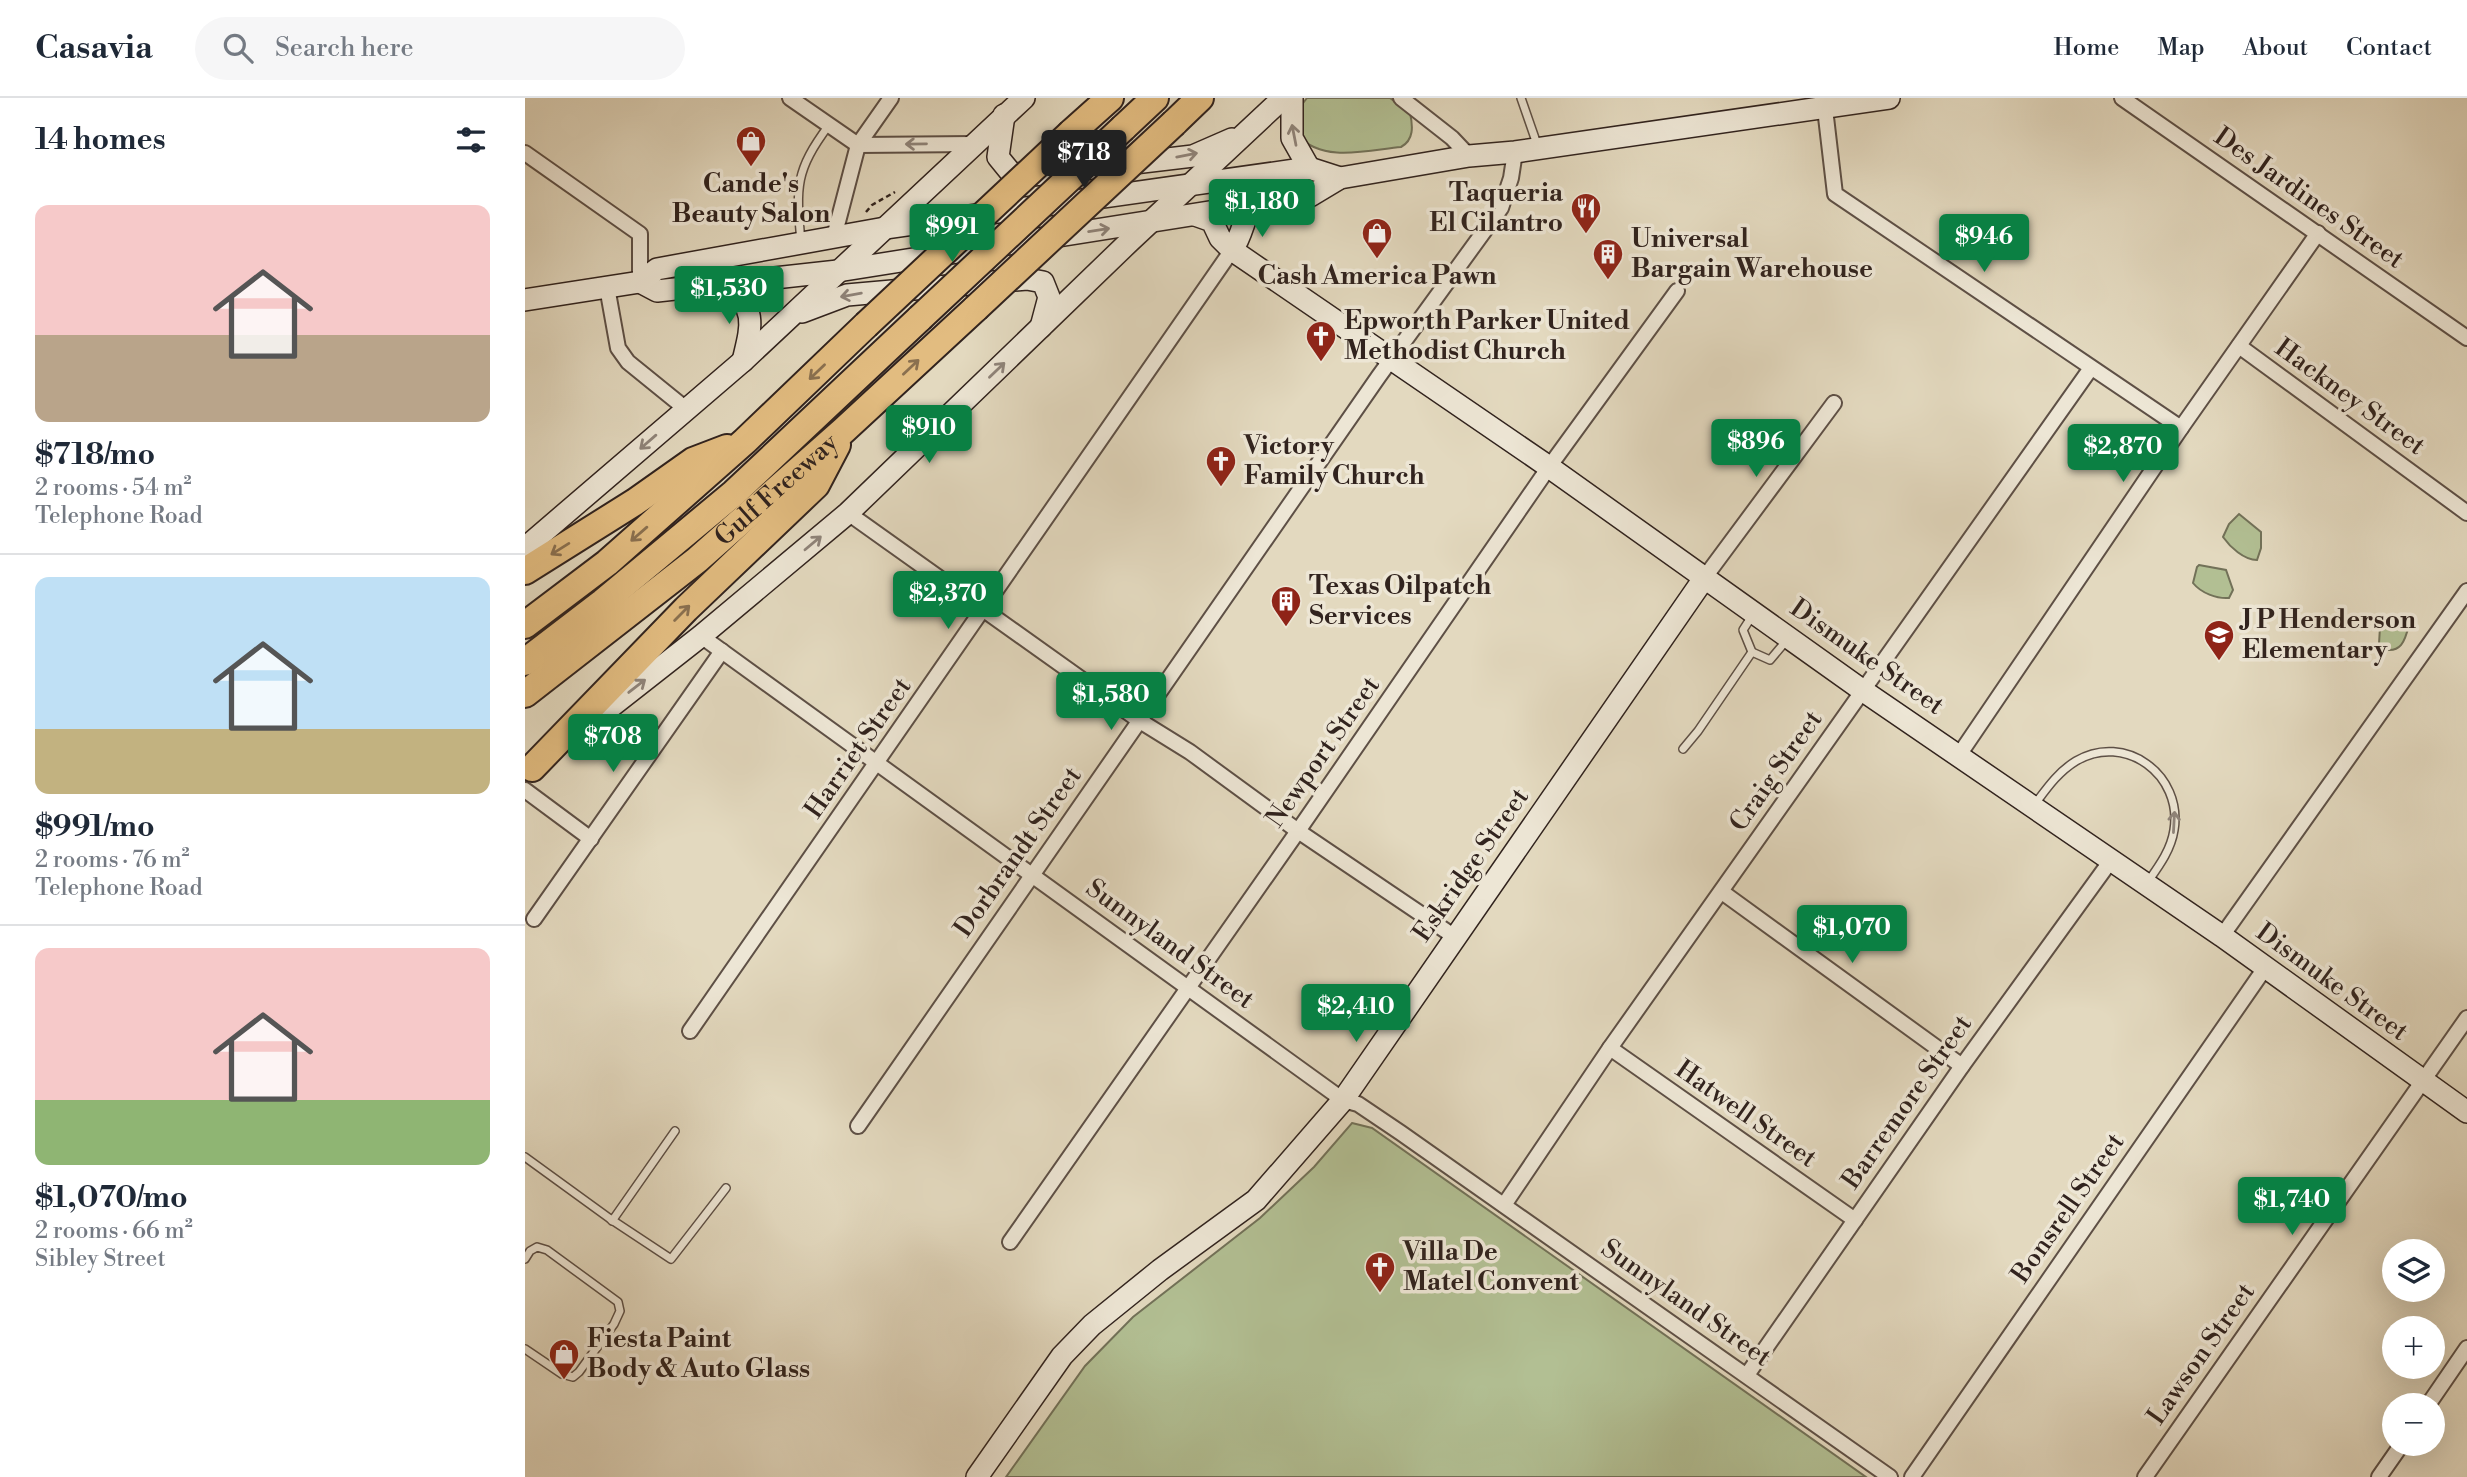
<!DOCTYPE html>
<html lang="en">
<head>
<meta charset="utf-8">
<style>
	body { margin:0; font-family:"Libre Bodoni",serif; background:#f6f6f7; color:#1f2937; height:100vh; display:flex; flex-direction:column; font-size:26px; white-space:nowrap }
	* { box-sizing:border-box; margin:0 }
	p { font-size:23px; color:#747a83 }
	.icon { flex:none; width:38px; height:38px; fill:none; stroke:currentColor; stroke-width:2; stroke-linecap:round; stroke-linejoin:round }
	.map { position:relative; flex:1; overflow:hidden }
	.panel { display:flex; flex-direction:column; background:#fff; width:525px }
	.panel>* { flex:none }
	.controls { position:absolute; left:1857px; top:1141px; display:grid; gap:14px }
	.controls a { display:grid; place-items:center; width:63px; height:63px; border-radius:50%; background:#fff; box-shadow:0 7px 28px #0002; font-size:35px }
	.price { position:absolute; translate:-50% -60px; padding:0 16px; border-radius:7px; background:#0b8043; color:#fff; font-size:23px; line-height:46px; filter:drop-shadow(0 2px 4px #0008) }
	.price::after { content:''; position:absolute; left:50%; top:42px; width:21px; height:16px; margin-left:-10px; background:inherit; clip-path:polygon(0 0,100% 0,50% 100%) }
	.price.active { background:#222; color:#fff }
	ul { padding:0; list-style:none }
	li { display:grid; align-content:center; gap:14px; height:371px; padding:0 35px }
	li+li { border-top:2px solid #e0e1e3 }
	li span { display:grid; place-items:center; height:217px; border-radius:14px; color:#555 }
	li>.icon { margin-inline-start:auto }
	span .icon { width:126px; height:126px; fill:#fffc; stroke-width:1 }
	li b { font-size:30px }
	h2 { display:flex; justify-content:space-between; align-items:center; height:84px; padding:0 35px; font-size:30px }
	header { display:flex; align-items:center; gap:42px; box-sizing:border-box; height:98px; padding:0 35px; background:#fff; border-bottom:2px solid #e0e1e3 }
	header strong { font-size:33px }
	nav { display:flex; gap:38px; margin-inline-start:auto; font-size:24px }
	.search { width:490px; height:63px; background:#f6f6f7; display:flex; align-items:center; gap:18px; box-sizing:border-box; padding:0 24px; border-radius:38px; color:#747a83; font-size:26px }
	main { display:flex; flex:1; min-height:0 }
	.map>svg:first-child { display:block }
	.green { fill:#b2bf93; stroke:#727158; stroke-width:2 }
	.lines { fill:none; stroke-linecap:round; stroke-linejoin:round }
	.lane-casing { stroke:#5e5046; stroke-width:10 }
	.street-casing { stroke:#5e5046; stroke-width:18 }
	.secondary-casing { stroke:#31231e; stroke-width:24 }
	.highway-casing { stroke:#31231e; stroke-width:30 }
	.path { stroke:#31231e; stroke-width:2.5; stroke-dasharray:5 3.5; stroke-linecap:butt }
	.lane { stroke:#ede6d5; stroke-width:7 }
	.street { stroke:#ede6d5; stroke-width:14 }
	.secondary { stroke:#ede6d5; stroke-width:21 }
	.highway { stroke:#e2bc80; stroke-width:26 }
	.highway-bridge-casing { stroke:#31231e; stroke-width:30; stroke-linecap:butt }
	.highway-bridge { stroke:#e2bc80; stroke-width:26 }
	.oneway { stroke:#8f847a }
	.oneway2 { stroke:#8a704f }
	.labels { text-anchor:middle; dominant-baseline:central; stroke-width:7; stroke-linejoin:round; paint-order:stroke }
	.poi-label { font-size:26px; font-weight:bold; fill:#31231e; stroke:#ede6d5; text-anchor:start }
	.street-label { font-size:26px; fill:#31231e; stroke:#ede6d5 }
</style>
</head>
<body>
<header>
<strong>Casavia</strong>
<div class="search"><svg class="icon" aria-label="search" viewBox="0 0 24 24"><circle cx="10" cy="10" r="6"/><path d="M15 15l6 6"/></svg>Search here</div>
<nav><a>Home</a><a>Map</a><a>About</a><a>Contact</a></nav>
</header>
<main>
<section class="panel">
<h2>14 homes<svg class="icon" aria-label="filters" viewBox="0 0 24 24"><path d="M4 7h16M4 17h16"/><circle cx="9" cy="7" r="2"/><circle cx="15" cy="17" r="2"/></svg></h2>
<ul>
<li><span style="background:linear-gradient(#f6c9c9 60%,#b9a48a 0)"><svg class="icon" aria-label="home" viewBox="0 0 24 24"><path d="M3 11l9-7 9 7M6 9v11h12V9"/></svg></span><div><b>$718/mo</b><p>2 rooms · 54 m²</p><p>Telephone Road</p></div></li>
<li><span style="background:linear-gradient(#bfe0f5 70%,#c2b280 0)"><svg class="icon" aria-label="home" viewBox="0 0 24 24"><path d="M3 11l9-7 9 7M6 9v11h12V9"/></svg></span><div><b>$991/mo</b><p>2 rooms · 76 m²</p><p>Telephone Road</p></div></li>
<li><span style="background:linear-gradient(#f6c9c9 70%,#8fb573 0)"><svg class="icon" aria-label="home" viewBox="0 0 24 24"><path d="M3 11l9-7 9 7M6 9v11h12V9"/></svg></span><div><b>$1,070/mo</b><p>2 rooms · 66 m²</p><p>Sibley Street</p></div></li>
</ul>
</section>
<div class="map">
<svg width="1942" height="1379" viewBox="0 0 1942 1379">
	<rect width="100%" height="100%" fill="#e3d9bf"/>
	<filter id="stains"><feTurbulence type="fractalNoise" baseFrequency=".00286" numOctaves="4"/><feColorMatrix values="0 0 0 0 .2 0 0 0 0 .09 0 0 0 0 .02 0 0 0 .5 -.17"/></filter>
	<radialGradient id="worn" r=".72"><stop offset=".6" stop-color="#630" stop-opacity="0"/><stop offset="1" stop-color="#630" stop-opacity=".3"/></radialGradient>
	<g class="green">
		<path d="M 782,0 L 865,0 L 885,15 C 888,28 889,42 876,49 C 844,52 797,65 774,38 L 775,9 Z"/>
		<path d="M 1714,416 L 1736,434 L 1736,450 L 1732,462 C 1719,462 1705,449 1698,439 L 1704,426 Z"/>
		<path d="M 1674,467 L 1701,472 L 1708,492 L 1704,500 C 1692,501 1676,495 1668,485 L 1672,469 Z"/>
		<path d="M 1868,517 L 1876,517 L 1884,527 C 1880,543 1876,556 1857,551 L 1854,546 L 1855,529 Z"/>
		<path d="M 827,1025 L 847,1030 L 1341,1379 L 481,1379 L 560,1268 L 608,1219 L 735,1120 L 789,1069 Z"/>
	</g>
	<g class="lines">
		<g class="lane-casing">
			<g id="lane">
				<path d="M 996,0 L 1013,49"/>
				<path d="M 276,144 C 271,88 270,73 304,27"/>
				<path d="M 1227,554 L 1218,532 L 1227,518"/>
				<path d="M 1158,651 L 1173,633 L 1227,554 L 1245,562 L 1261,543"/>
				<path d="M 1510,706 C 1522,690 1533,674 1551,663 C 1600,634 1658,677 1649,732 C 1646,752 1634,768 1622,785"/>
				<path d="M 0,1059 L 84,1120 L 146,1161 L 201,1090"/>
				<path d="M 87,1123 L 150,1033"/>
				<path d="M 0,1161 L 5,1153 L 12,1149 L 22,1152 L 93,1204 L 95,1213 L 89,1226 L 54,1274 L 48,1279 L 37,1276 L 0,1251"/>
			</g>
		</g>
		<g class="street-casing">
			<g id="street">
				<path d="M 265,0 L 333,47 L 449,46"/>
				<path d="M 876,0 L 927,40 L 944,58"/>
				<path d="M 1597,0 L 1942,240"/>
				<path d="M 1299,2 L 1310,96 L 1656,330"/>
				<path d="M 0,55 L 115,136 L 115,184"/>
				<path d="M 309,139 L 333,47 L 366,0"/>
				<path d="M 82,189 L 93,250 L 103,264 L 161,311"/>
				<path d="M 1714,248 L 1942,415"/>
				<path d="M 323,415 L 615,623 L 665,654 L 773,733 L 930,839"/>
				<path d="M 1180,479 L 1309,305"/>
				<path d="M 176,538 L 818,1002 L 833,1006 L 876,1035 L 1365,1379"/>
				<path d="M 1434,657 L 1656,330 L 1793,135"/>
				<path d="M 0,692 L 66,741"/>
				<path d="M 1197,794 L 1437,968"/>
				<path d="M 9,821 L 197,553"/>
				<path d="M 1697,838 L 1942,493"/>
				<path d="M 165,933 L 707,152"/>
				<path d="M 1085,950 L 1330,1122"/>
				<path d="M 333,1028 L 854,278 L 976,110 L 986,80 L 990,54"/>
				<path d="M 979,1107 L 1085,950 L 1566,270"/>
				<path d="M 485,1144 L 773,733 L 1024,369 L 1152,193"/>
				<path d="M 1222,1277 L 1437,968 L 1587,761"/>
				<path d="M 1903,1307 L 1942,1250"/>
				<path d="M 1387,1379 L 1740,870"/>
				<path d="M 1620,1379 L 1942,920"/>
				<path d="M 1854,1379 L 1877,1346"/>
			</g>
		</g>
		<g class="secondary-casing">
			<g id="secondary">
				<path d="M 767,0 L 767,40 L 784,70"/>
				<path d="M 479,17 L 473,59 L 486,75 L 508,77 L 668,58 L 707,41"/>
				<path d="M 670,117 L 687,123 L 695,140 L 707,152 L 1024,369 L 1337,592 L 1697,838 L 1942,1014"/>
				<path d="M 707,152 C 717,138 718,123 726,108"/>
				<path d="M 115,184 L 132,193 L 313,173 L 785,98 L 815,80 L 944,58 L 990,54 L 1364,0"/>
				<path d="M 202,186 C 233,211 226,229 218,263"/>
				<path d="M 0,202 L 115,184 L 132,171 L 360,130 L 784,70 L 815,80"/>
				<path d="M 277,214 L 322,197 L 502,181 L 518,184 L 524,199 L 516,229"/>
				<path d="M 0,450 L 218,263 L 499,0"/>
				<path d="M 60,629 L 176,538 L 323,415 L 604,144 L 758,0"/>
				<path d="M 452,1379 L 537,1258 L 567,1227 L 635,1172 L 731,1102 L 818,1002 L 1180,479"/>
			</g>
		</g>
		<g class="highway-casing">
			<g id="highway">
				<path d="M 649,25 L 675,0"/>
				<path d="M 598,30 L 630,0"/>
				<path d="M 546,35 L 585,0"/>
				<path d="M 0,473 L 110,404 L 168,363 L 202,350"/>
				<path d="M 0,527 L 82,465 L 220,343 L 341,227"/>
				<path d="M 0,564 L 78,504 L 209,395 L 395,220"/>
				<path id="s1" d="M 0,596 L 172,462 L 319,332 L 451,210"/>
				<path d="M 7,670 L 161,511 L 291,387 L 312,347"/>
			</g>
		</g>
		<path class="path" d="M 341,114 L 347,107 L 370,94"/>
		<use href="#lane" class="lane"/>
		<use href="#street" class="street"/>
		<use href="#secondary" class="secondary"/>
		<use href="#highway" class="highway"/>
		<g class="highway-bridge-casing">
			<g id="highway-bridge">
				<path d="M 451,210 L 649,25"/>
				<path d="M 395,220 L 598,30"/>
				<path d="M 341,227 L 546,35"/>
			</g>
		</g>
		<use href="#highway-bridge" class="highway-bridge"/>
	</g>
	<defs><path id="oneway-shaft" d="M-6 0H5M1.5-3L5.5 0L1.5 3" fill="none" stroke-width="1.6" stroke-linecap="round" stroke-linejoin="round" transform="scale(1.75)"/></defs>
	<g class="oneway">
		<use href="#oneway-shaft" transform="translate(769 37) rotate(-101)"/>
		<use href="#oneway-shaft" transform="translate(391 46) rotate(179)"/>
		<use href="#oneway-shaft" transform="translate(662 57) rotate(-11)"/>
		<use href="#oneway-shaft" transform="translate(574 132) rotate(-9)"/>
		<use href="#oneway-shaft" transform="translate(326 197) rotate(170)"/>
		<use href="#oneway-shaft" transform="translate(472 272) rotate(-44)"/>
		<use href="#oneway-shaft" transform="translate(123 344) rotate(139)"/>
		<use href="#oneway-shaft" transform="translate(288 445) rotate(-40)"/>
		<use href="#oneway-shaft" transform="translate(112 588) rotate(-38)"/>
		<use href="#oneway-shaft" transform="translate(1649 724) rotate(-87)"/>
	</g>
	<g class="oneway2">
		<use href="#oneway-shaft" transform="translate(386 269) rotate(-43)"/>
		<use href="#oneway-shaft" transform="translate(292 274) rotate(136)"/>
		<use href="#oneway-shaft" transform="translate(114 436) rotate(139)"/>
		<use href="#oneway-shaft" transform="translate(35 451) rotate(148)"/>
		<use href="#oneway-shaft" transform="translate(157 515) rotate(-45)"/>
	</g>
	<defs>
		<g id="shop-pin" transform="scale(1.575)"><path d="M0 17L-7.5 6A9.5 9.5 0 1 1 7.5 6Z" fill="#8f2418" stroke="#ede6d5"/><path d="M-5-2.5h2.3a2.7 3.5 0 0 1 5.4 0H5L5.5 6h-11ZM-1.5-2.5h3a1.5 2.3 0 0 0-3 0Z" fill="#fff"/></g>
		<g id="restaurant-pin" transform="scale(1.575)"><path d="M0 17L-7.5 6A9.5 9.5 0 1 1 7.5 6Z" fill="#8f2418" stroke="#ede6d5"/><path d="M-5-6h1v4h1v-4h1v4h1v-4h1v5L-1.5 .5V6h-2V.5L-5-1ZM5-6V6H3V1.5H1.5Q1.5-4 5-6Z" fill="#fff"/></g>
		<g id="building-pin" transform="scale(1.575)"><path d="M0 17L-7.5 6A9.5 9.5 0 1 1 7.5 6Z" fill="#8f2418" stroke="#ede6d5"/><path d="M-4-6H4V6H1V3H-1V6H-4ZM-2.5-4.3h1.7v1.8h-1.7ZM.8-4.3h1.7v1.8H.8ZM-2.5-1h1.7V.8h-1.7ZM.8-1h1.7V.8H.8Z" fill="#fff"/></g>
		<g id="church-pin" transform="scale(1.575)"><path d="M0 17L-7.5 6A9.5 9.5 0 1 1 7.5 6Z" fill="#8f2418" stroke="#ede6d5"/><path d="M-1.2-6h2.4v3.5h3.3v2.4h-3.3V6h-2.4V-.1h-3.3v-2.4h3.3Z" fill="#fff"/></g>
		<g id="school-pin" transform="scale(1.575)"><path d="M0 17L-7.5 6A9.5 9.5 0 1 1 7.5 6Z" fill="#8f2418" stroke="#ede6d5"/><path d="M0-5L7-2L0 1L-7-2ZM-4 1L0 2.5L4 1V4Q0 6-4 4Z" fill="#fff"/></g>
	</defs>
	<g fill-rule="evenodd">
		<use href="#shop-pin" x="226" y="43"/>
		<use href="#restaurant-pin" x="1061" y="110"/>
		<use href="#shop-pin" x="852" y="135"/>
		<use href="#building-pin" x="1083" y="156"/>
		<use href="#church-pin" x="796" y="238"/>
		<use href="#church-pin" x="696" y="363"/>
		<use href="#building-pin" x="761" y="503"/>
		<use href="#school-pin" x="1694" y="537"/>
		<use href="#church-pin" x="855" y="1169"/>
		<use href="#shop-pin" x="39" y="1256"/>
	</g>
	<g class="labels">
		<g class="poi-label">
			<text x="226" y="86" text-anchor="middle">Cande's<tspan x="226" dy="30">Beauty Salon</tspan></text>
			<text x="1038" y="95" text-anchor="end">Taqueria<tspan x="1038" dy="30">El Cilantro</tspan></text>
			<text x="1106" y="141">Universal<tspan x="1106" dy="30">Bargain Warehouse</tspan></text>
			<text x="852" y="178" text-anchor="middle">Cash America Pawn</text>
			<text x="819" y="223">Epworth Parker United<tspan x="819" dy="30">Methodist Church</tspan></text>
			<text x="719" y="348">Victory<tspan x="719" dy="30">Family Church</tspan></text>
			<text x="784" y="488">Texas Oilpatch<tspan x="784" dy="30">Services</tspan></text>
			<text x="1717" y="522">J P Henderson<tspan x="1717" dy="30">Elementary</tspan></text>
			<text x="878" y="1154">Villa De<tspan x="878" dy="30">Matel Convent</tspan></text>
			<text x="62" y="1241">Fiesta Paint<tspan x="62" dy="30">Body &amp; Auto Glass</tspan></text>
		</g>
		<g class="street-label">
			<text transform="translate(1784 100) rotate(35)">Des Jardines Street</text>
			<text transform="translate(1825 299) rotate(36)">Hackney Street</text>
			<text stroke="none"><textPath href="#s1" startOffset="324">Gulf Freeway</textPath></text>
			<text transform="translate(1342 559) rotate(35)">Dismuke Street</text>
			<text transform="translate(333 650) rotate(-55)">Harriet Street</text>
			<text transform="translate(798 654) rotate(-55)">Newport Street</text>
			<text transform="translate(1251 673) rotate(-55)">Craig Street</text>
			<text transform="translate(493 754) rotate(-55)">Dorbrandt Street</text>
			<text transform="translate(946 767) rotate(-55)">Eskridge Street</text>
			<text transform="translate(645 846) rotate(36)">Sunnyland Street</text>
			<text transform="translate(1807 884) rotate(36)">Dismuke Street</text>
			<text transform="translate(1382 1004) rotate(-55)">Barremore Street</text>
			<text transform="translate(1221 1016) rotate(35)">Hatwell Street</text>
			<text transform="translate(1543 1110) rotate(-55)">Bonsrell Street</text>
			<text transform="translate(1161 1205) rotate(35)">Sunnyland Street</text>
			<text transform="translate(1676 1256) rotate(-55)">Lawson Street</text>
		</g>
	</g>
	<rect width="100%" height="100%" filter="url(#stains)"/>
	<rect width="100%" height="100%" fill="url(#worn)"/>
</svg>
<div class="controls">
<a><svg class="icon" aria-label="layers" viewBox="0 0 24 24"><path d="M12 4l9 5-9 5-9-5zM3 14l9 5 9-5"/></svg></a>
<a>+</a>
<a>−</a>
</div>
<b class="price active" style="left:559px;top:92px">$718</b>
<b class="price" style="left:737px;top:141px">$1,180</b>
<b class="price" style="left:427px;top:166px">$991</b>
<b class="price" style="left:1459px;top:176px">$946</b>
<b class="price" style="left:204px;top:228px">$1,530</b>
<b class="price" style="left:404px;top:367px">$910</b>
<b class="price" style="left:1231px;top:381px">$896</b>
<b class="price" style="left:1598px;top:386px">$2,870</b>
<b class="price" style="left:423px;top:533px">$2,370</b>
<b class="price" style="left:586px;top:634px">$1,580</b>
<b class="price" style="left:88px;top:676px">$708</b>
<b class="price" style="left:1327px;top:867px">$1,070</b>
<b class="price" style="left:831px;top:946px">$2,410</b>
<b class="price" style="left:1767px;top:1139px">$1,740</b>
</div>
</main>
</body>
</html>
